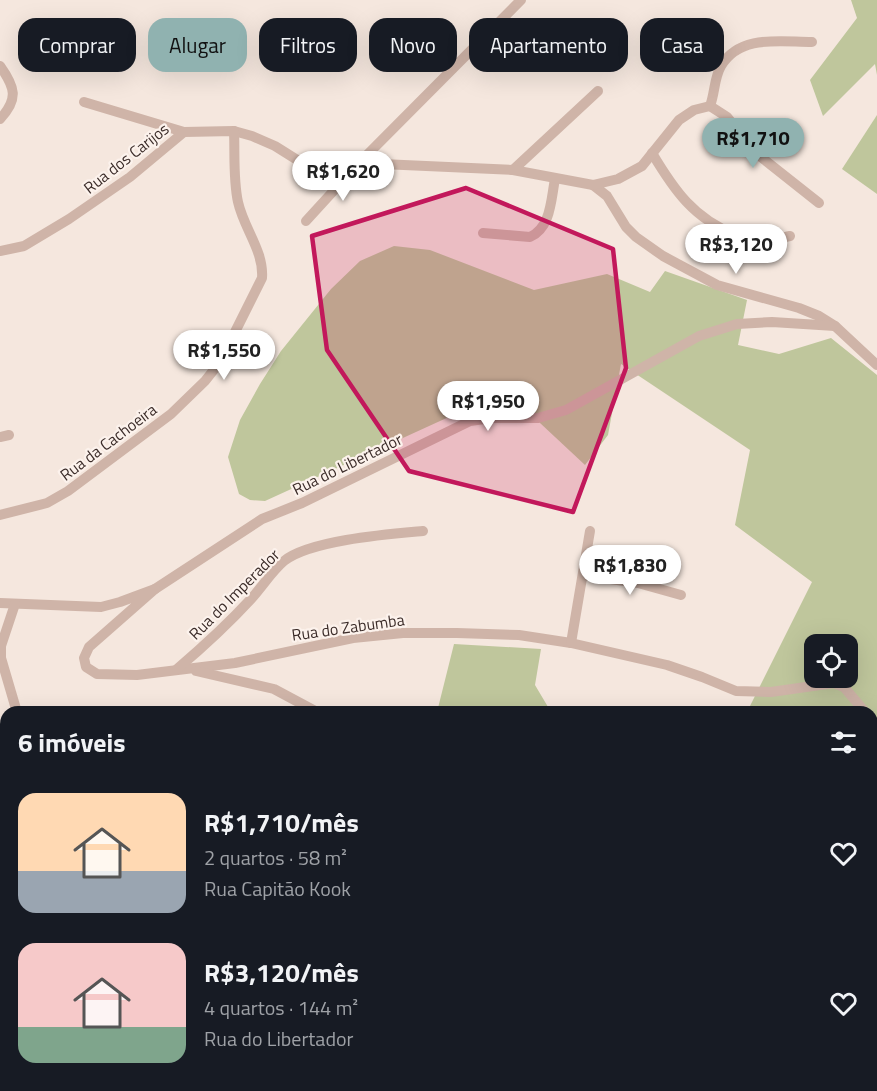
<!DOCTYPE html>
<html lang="pt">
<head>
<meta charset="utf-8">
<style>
	body { margin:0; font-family:"Titillium Web",sans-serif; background:#242831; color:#f1f3f6; height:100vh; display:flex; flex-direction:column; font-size:22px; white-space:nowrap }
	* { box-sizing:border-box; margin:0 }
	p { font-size:20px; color:#9ea1a6 }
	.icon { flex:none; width:33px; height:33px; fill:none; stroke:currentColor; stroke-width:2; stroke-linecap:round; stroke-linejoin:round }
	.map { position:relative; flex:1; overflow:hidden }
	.details { position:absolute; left:0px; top:706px; width:878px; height:386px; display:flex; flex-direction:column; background:#171b24; border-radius:18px 18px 0 0; box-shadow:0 6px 24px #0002 }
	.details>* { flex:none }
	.banner { position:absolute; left:18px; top:18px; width:842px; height:54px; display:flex; gap:12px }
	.fabs { position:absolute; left:804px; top:634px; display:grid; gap:12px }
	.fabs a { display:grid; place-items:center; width:54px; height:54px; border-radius:12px; background:#171b24; box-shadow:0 6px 24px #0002; font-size:30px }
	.price { position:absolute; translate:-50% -51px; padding:0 14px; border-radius:21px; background:#fff; color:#222; font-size:20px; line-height:39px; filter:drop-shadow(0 2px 3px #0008) }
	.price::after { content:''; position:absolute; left:50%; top:36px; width:18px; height:14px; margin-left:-9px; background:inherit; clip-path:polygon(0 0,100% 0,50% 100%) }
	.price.selected { background:#90b2b0; color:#111 }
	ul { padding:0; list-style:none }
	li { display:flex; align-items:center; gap:18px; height:150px; padding:0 18px }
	li span { display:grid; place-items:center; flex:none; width:168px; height:120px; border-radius:18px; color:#555 }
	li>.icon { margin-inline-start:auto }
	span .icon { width:72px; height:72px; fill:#fffc; stroke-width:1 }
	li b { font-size:26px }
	h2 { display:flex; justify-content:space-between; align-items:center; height:72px; padding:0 18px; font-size:26px }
	.chip { padding:0 21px; border-radius:18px; background:#171b24; box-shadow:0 6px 24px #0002; font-size:21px; line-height:54px }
	.chip.selected { background:#90b2b0; color:#111 }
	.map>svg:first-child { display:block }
	.green { fill:#bfc69c; fill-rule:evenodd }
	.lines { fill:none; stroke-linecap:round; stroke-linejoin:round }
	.minor { stroke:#cfb4a8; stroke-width:10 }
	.marked { fill:#c2185b; fill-opacity:0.2; stroke:#c2185b; stroke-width:4.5; stroke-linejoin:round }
	.labels { text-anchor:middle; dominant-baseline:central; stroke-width:4.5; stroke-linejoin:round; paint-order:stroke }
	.street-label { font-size:16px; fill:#3b2c29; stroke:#fcf2ec }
</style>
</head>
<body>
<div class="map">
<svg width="877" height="1091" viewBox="0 0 877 1091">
	<rect width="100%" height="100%" fill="#f5e7de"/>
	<g class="green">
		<path d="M 851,0 L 877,0 L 877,75 L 875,64 L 823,116 L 810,80 L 857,18 Z"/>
		<path d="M 877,115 L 877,194 L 842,169 Z"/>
		<path d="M 394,246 L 430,250 L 534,290 L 607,274 L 650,292 L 665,271 L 747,300 L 738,345 L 779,354 L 831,338 L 877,375 L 877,760 L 872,771 L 872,712 L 747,712 L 812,582 L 735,525 L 750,450 L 621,364 L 608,435 L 585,465 L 525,409 L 488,406 L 451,416 L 265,501 L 250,500 L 239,494 L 228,457 L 240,420 L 260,384 L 281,351 L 331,289 L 360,261 ZM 814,645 L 848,645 L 848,678 L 814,678 Z"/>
		<path d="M 454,644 L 541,649 L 535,685 L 551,712 L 437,712 Z"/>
		<path d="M 877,1021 L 877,1091 L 815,1091 L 806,1088 L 802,1091 L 302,1091 L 302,1086 L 872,1086 L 872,1022 Z"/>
		<path d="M 6,1048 L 6,1086 L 133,1086 L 132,1091 L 0,1091 L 0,1049 Z"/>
	</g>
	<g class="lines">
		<g class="minor">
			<path d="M 0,66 C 15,87 19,99 0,119"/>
			<path d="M 84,102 L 184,132"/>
			<path d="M 710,106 L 727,117 L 756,153 L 819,203"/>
			<path d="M 652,153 C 674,190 694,219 736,235 C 744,238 754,241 763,241 C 771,241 781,238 790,236"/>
			<path d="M 513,170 L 598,91"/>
			<path d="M 593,185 L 607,196 L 626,227 L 636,237 L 663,256 L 717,285 L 799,308 L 819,316 L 835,326 L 877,365"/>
			<path d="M 306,221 L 359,163 L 521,0"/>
			<path d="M 483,233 L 530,237 C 551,228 551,199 555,179"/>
			<path d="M 0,251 L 24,246 L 69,219 L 130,177 L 184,132 L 234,131 L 252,136 L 275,146 L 310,168 L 321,169 L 333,170 L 359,163 L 513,170 L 593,185 L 618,179 L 642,166 L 679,120 L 694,110 L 710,106 C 715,93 714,78 721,66 C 740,34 780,42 812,42"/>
			<path d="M 0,437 L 9,435"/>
			<path d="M 0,515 L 47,503 L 68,491 L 171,414 L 205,381 L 220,362 L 262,278 C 264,251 244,229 238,202 C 233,179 235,154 234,131"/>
			<path d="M 583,575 L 638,583 L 681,595"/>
			<path d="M 155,589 L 262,519 L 302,503 L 470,421 L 492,418 L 538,418 L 566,410 L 699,336 L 737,324 L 772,322 L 835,326"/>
			<path d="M 0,603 L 101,607 L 120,602 L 155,589 L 89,647 L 84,658 L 86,667 L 97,674 L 137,675 L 235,663 L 353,638 L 403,633 L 457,633 L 519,635 L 571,643 L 667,665 L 702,677 L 736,691 L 771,692 L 834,683 L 844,687 L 865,712"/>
			<path d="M 571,643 L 590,531"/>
			<path d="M 177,669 C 203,647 228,624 251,599 C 262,587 272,571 284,561 C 310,540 390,534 423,531"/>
			<path d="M 196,671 L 274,689 L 317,712"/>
			<path d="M 15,712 L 16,709 L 1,658 L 1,646 L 15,604"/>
			<path d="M 872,720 L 877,726"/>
			<path d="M 0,758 L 6,744"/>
			<path d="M 872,794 L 877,778"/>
			<path d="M 872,846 L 877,874"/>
			<path d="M 872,942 L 877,925"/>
		</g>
	</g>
	<path class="marked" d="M 466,188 L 613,249 L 626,368 L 573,512 L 409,471 L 327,350 L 312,236 Z"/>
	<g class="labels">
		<g class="street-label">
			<text transform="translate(126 158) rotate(-38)">Rua dos Carijos</text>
			<text transform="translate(108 442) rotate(-37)">Rua da Cachoeira</text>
			<text transform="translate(347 464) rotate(-26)">Rua do Libertador</text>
			<text transform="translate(234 594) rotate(-45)">Rua do Imperador</text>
			<text transform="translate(348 627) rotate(-8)">Rua do Zabumba</text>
		</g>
	</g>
</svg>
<div class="fabs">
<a><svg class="icon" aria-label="locate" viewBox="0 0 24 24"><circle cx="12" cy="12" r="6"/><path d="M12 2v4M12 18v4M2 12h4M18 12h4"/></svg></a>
</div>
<b class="price selected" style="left:753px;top:169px">R$1,710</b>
<b class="price" style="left:343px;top:202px">R$1,620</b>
<b class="price" style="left:736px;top:275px">R$3,120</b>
<b class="price" style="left:224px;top:381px">R$1,550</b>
<b class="price" style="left:488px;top:432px">R$1,950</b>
<b class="price" style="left:630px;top:596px">R$1,830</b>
<div class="banner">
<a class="chip">Comprar</a>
<a class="chip selected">Alugar</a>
<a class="chip">Filtros</a>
<a class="chip">Novo</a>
<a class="chip">Apartamento</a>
<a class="chip">Casa</a>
</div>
<section class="details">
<h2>6 imóveis<svg class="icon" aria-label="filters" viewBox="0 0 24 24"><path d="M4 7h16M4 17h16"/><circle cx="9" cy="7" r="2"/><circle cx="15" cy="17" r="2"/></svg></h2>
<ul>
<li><span style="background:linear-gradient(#ffd9b3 65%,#9aa5b1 0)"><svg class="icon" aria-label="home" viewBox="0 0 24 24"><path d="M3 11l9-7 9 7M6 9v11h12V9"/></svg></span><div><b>R$1,710/mês</b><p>2 quartos · 58 m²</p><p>Rua Capitão Kook</p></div><svg class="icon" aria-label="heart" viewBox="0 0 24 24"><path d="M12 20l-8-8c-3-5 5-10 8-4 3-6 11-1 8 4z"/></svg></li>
<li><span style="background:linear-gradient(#f6c9c9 70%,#7fa58c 0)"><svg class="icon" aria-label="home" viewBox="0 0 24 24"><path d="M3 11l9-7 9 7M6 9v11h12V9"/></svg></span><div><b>R$3,120/mês</b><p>4 quartos · 144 m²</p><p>Rua do Libertador</p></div><svg class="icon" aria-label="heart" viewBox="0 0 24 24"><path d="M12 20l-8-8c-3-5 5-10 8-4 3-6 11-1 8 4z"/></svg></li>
</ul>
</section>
</div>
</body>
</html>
